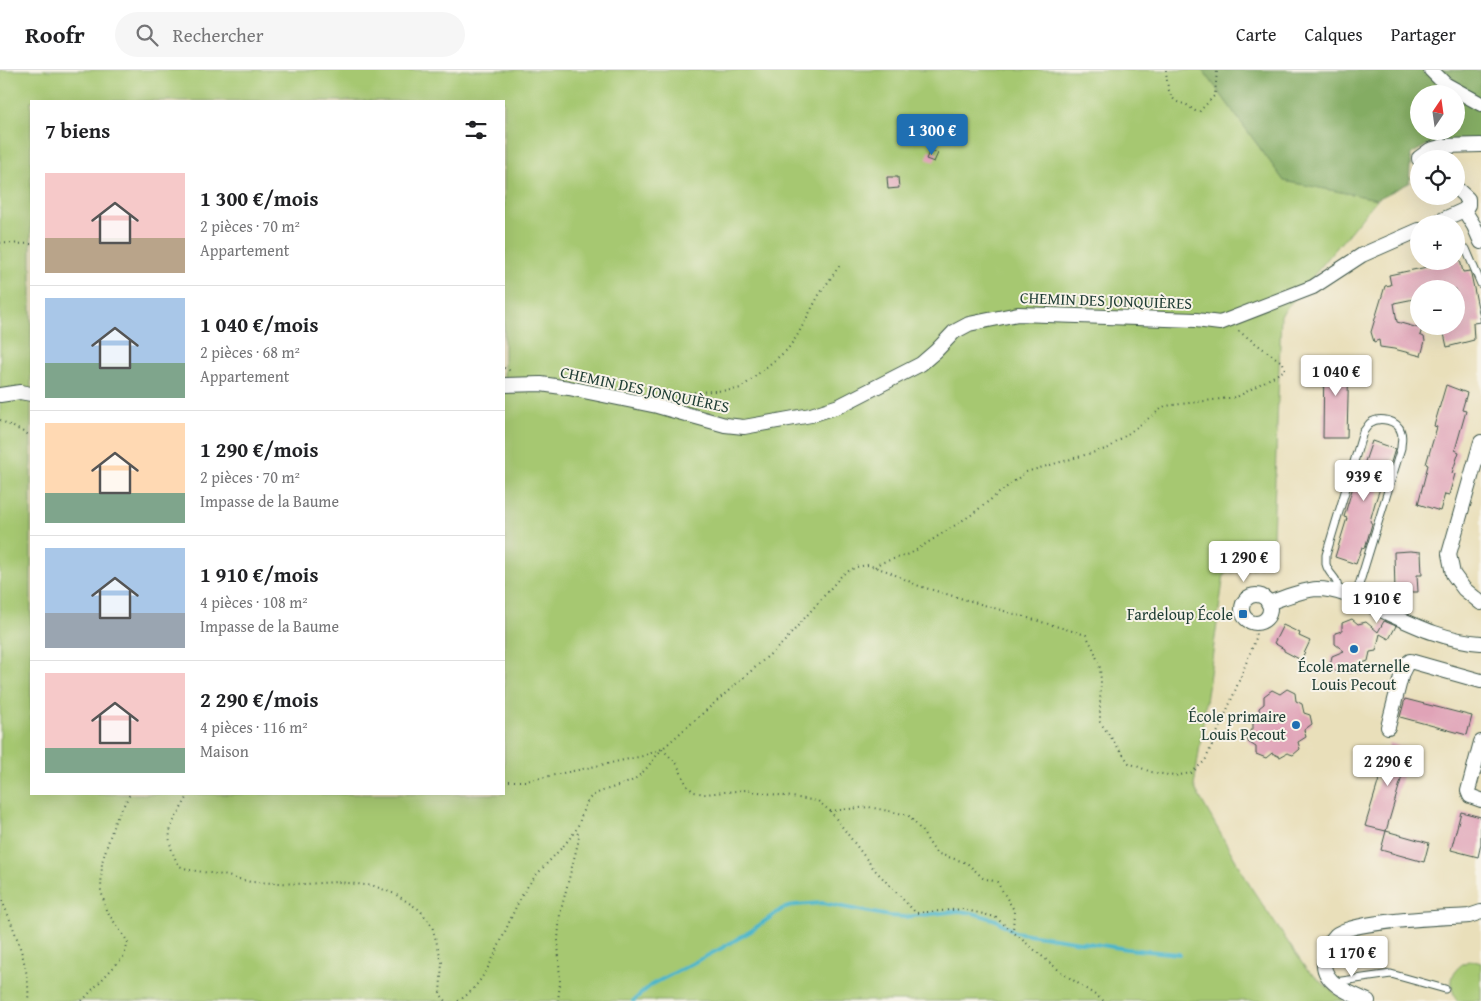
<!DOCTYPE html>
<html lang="fr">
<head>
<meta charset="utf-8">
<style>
	body { margin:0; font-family:"Gentium Book Plus",serif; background:#f6f6f6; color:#202124; height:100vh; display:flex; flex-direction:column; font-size:19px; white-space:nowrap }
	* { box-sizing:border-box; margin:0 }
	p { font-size:16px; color:#757577 }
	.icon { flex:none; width:28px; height:28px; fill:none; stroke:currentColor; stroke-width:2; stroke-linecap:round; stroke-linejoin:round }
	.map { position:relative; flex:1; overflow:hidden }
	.drawer { position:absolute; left:30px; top:30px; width:475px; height:695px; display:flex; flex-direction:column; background:#fff; border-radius:0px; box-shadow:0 5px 20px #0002 }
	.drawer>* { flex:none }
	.needle { width:32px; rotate:13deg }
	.fabs { position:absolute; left:1410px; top:15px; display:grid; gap:10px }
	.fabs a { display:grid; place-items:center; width:55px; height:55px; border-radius:50%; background:#fff; box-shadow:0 5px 20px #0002; font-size:25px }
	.price { position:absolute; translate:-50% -42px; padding:0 11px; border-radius:5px; background:#fff; color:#222; font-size:16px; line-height:32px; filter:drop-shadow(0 1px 2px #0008) }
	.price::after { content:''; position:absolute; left:50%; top:30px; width:15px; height:11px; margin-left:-8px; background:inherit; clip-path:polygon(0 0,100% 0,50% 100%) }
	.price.current { background:#1f6fb2; color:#fff }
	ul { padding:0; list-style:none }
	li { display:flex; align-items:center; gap:15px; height:125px; padding:0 15px }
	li+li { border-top:1px solid #e0e0e0 }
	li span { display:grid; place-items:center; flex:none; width:140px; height:100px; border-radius:0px; color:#555 }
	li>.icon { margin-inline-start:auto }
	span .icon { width:60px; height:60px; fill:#fffc; stroke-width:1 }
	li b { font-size:21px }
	h2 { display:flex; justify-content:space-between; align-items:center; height:60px; padding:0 15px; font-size:21px }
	header { display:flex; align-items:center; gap:30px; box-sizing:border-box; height:70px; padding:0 25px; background:#fff; border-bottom:1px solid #e0e0e0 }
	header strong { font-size:24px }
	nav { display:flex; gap:28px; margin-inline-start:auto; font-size:18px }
	.search { width:350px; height:45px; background:#f6f6f6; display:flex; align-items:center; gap:12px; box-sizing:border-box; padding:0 18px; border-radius:28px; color:#757577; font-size:19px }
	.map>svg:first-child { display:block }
	.green { fill:#a6c871; stroke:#628252; fill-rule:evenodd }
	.forest { fill:#84ac63; stroke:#52744c; fill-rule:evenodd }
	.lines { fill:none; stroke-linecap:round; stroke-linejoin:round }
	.stream { stroke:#4cb6ca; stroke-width:4 }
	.building { fill:#e0a3b7 }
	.lane-casing { stroke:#3d5548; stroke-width:9 }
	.street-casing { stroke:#3d5548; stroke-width:16 }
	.path { stroke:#3d5548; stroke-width:2; stroke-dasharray:1 4; stroke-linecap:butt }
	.lane { stroke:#fff; stroke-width:7 }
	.street { stroke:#fff; stroke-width:14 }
	.poi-dot { fill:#1f6fb2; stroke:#f7f3e8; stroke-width:2 }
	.labels { text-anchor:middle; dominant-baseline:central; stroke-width:4; stroke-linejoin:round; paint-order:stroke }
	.street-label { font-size:16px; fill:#1f3d34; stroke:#f7f3e8 }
	.poi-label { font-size:16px; fill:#1f3d34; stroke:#f7f3e8; text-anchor:end }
</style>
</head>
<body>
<header>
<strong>Roofr</strong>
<div class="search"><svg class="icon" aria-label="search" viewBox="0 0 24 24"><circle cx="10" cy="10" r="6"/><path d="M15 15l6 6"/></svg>Rechercher</div>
<nav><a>Carte</a><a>Calques</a><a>Partager</a></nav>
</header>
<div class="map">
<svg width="1481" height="931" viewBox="0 0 1481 931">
	<rect width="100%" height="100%" fill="#f7f3e8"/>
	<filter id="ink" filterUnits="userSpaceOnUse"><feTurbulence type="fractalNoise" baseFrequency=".02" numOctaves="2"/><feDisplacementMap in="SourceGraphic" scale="10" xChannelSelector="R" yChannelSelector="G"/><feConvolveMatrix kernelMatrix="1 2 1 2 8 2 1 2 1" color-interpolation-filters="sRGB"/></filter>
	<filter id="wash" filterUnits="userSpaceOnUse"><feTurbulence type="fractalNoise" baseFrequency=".0096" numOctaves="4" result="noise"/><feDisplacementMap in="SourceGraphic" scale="20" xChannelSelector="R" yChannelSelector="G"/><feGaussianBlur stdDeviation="1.12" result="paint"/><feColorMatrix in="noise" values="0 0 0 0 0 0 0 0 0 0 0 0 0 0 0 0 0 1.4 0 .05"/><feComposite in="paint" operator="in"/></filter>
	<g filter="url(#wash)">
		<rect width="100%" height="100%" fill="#e9dfba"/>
		<g class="green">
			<path d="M 0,0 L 1203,0 L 1284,111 L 1377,129 L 1281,245 L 1272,494 L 1224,504 L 1194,717 L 1252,819 L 1306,899 L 1344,931 L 0,931 ZM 31,31 L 504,31 L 504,724 L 31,724 Z"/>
			<path d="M 1471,890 L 1481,893 L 1481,931 L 1457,931 C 1447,913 1451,897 1471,890 Z"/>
		</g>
		<path class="forest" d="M 1203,0 L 1481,0 L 1481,74 L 1429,74 L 1411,84 L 1409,113 L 1377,129 L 1284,111 ZM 1419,24 L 1456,24 L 1456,61 L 1419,61 Z"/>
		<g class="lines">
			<path class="stream" d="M 633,931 L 651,915 L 720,879 L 751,861 L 782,839 L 795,835 L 823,833 L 889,846 L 905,847 L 959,841 L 973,843 L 996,850 L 1015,862 L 1127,879 L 1179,884"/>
		</g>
		<g id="blocks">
			<g class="building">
				<path d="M 930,80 L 938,83 L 934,92 L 926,89 Z"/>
				<path d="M 887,107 L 898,107 L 899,118 L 888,119 Z"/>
				<path d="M 1460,190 L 1463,202 L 1470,201 L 1471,204 L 1481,252 L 1473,253 L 1474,270 L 1447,277 L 1443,259 L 1448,258 L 1448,256 L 1456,256 L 1456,219 L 1419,219 L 1419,228 L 1394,233 L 1397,252 L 1422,259 L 1420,265 L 1424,267 L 1425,271 L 1421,286 L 1394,279 L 1380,277 L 1379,270 L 1374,272 L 1371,262 L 1385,216 L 1391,215 L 1389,205 Z"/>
				<path d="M 1324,287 L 1349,287 L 1347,368 L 1323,368 Z"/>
				<path d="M 1446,315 L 1467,323 L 1462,340 L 1466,341 L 1455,380 L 1459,382 L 1452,403 L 1455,404 L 1449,425 L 1445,424 L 1440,441 L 1418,434 L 1428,395 L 1426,394 L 1437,357 L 1434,356 Z"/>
				<path d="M 1372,371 L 1395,379 L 1389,399 L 1387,398 L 1375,433 L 1370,451 L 1372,454 L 1365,478 L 1362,477 L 1356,494 L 1335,487 L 1347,448 L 1344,447 L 1352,420 L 1356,408 L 1359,409 Z"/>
				<path d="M 1410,481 L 1421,482 L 1422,505 L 1417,505 L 1418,522 L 1395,522 L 1394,482 Z"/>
				<path d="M 1352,549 L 1358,554 L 1366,552 L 1378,562 L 1384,551 L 1396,556 L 1389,569 L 1380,564 L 1376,581 L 1370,582 L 1368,591 L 1360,594 L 1358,602 L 1349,603 L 1344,598 L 1336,602 L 1330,597 L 1332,586 L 1344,581 L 1335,574 L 1335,563 L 1342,561 L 1342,553 Z"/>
				<path d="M 1283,555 L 1300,563 L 1299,566 L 1310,571 L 1301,590 L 1284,581 L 1284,579 L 1274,573 Z"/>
				<path d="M 1287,619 L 1295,623 L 1296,631 L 1302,634 L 1304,643 L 1310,645 L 1312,654 L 1304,660 L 1306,667 L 1298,672 L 1300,679 L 1293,685 L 1287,683 L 1280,687 L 1272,683 L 1266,688 L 1256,684 L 1256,677 L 1248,672 L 1247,663 L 1253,659 L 1253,651 L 1260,647 L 1259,638 L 1264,634 L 1264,626 L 1272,620 L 1280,624 Z"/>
				<path d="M 1405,629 L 1472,646 L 1467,665 L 1400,647 Z"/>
				<path d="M 1390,673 L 1410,679 L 1386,761 L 1365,756 Z"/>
				<path d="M 1461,742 L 1481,747 L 1481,774 L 1478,787 L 1451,780 Z"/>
				<path d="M 1386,761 L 1429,773 L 1424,792 L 1381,780 Z"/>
			</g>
		</g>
	</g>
	<g filter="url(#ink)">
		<use href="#blocks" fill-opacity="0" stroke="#3d5548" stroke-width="1"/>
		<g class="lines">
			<g class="lane-casing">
				<g id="lane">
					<path d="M 1466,179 L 1481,214"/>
					<path d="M 1337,522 C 1340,507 1329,507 1326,494 C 1326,493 1326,486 1326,485 L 1363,362 C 1365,360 1368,355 1370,353 C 1379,346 1398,350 1401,362 C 1403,366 1401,373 1401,378 L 1355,528"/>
					<path d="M 1335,912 L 1391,904 L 1445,919"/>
				</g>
			</g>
			<g class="street-casing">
				<g id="street">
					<path d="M 1431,0 L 1445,14 L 1481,34"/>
					<path d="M 1419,89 L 1419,88 L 1430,80 L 1444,76 L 1481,75"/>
					<path d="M 1464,140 L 1474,156 L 1481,172"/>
					<path d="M 1433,154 L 1464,140 L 1468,135 L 1468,129 L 1456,118"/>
					<path d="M 504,315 L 541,314 L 569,318 L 657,336 L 725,355 L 744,357 L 811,345 L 839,336 L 921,294 L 936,281 L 954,262 L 969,254 L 1018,244 L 1196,250 L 1220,253 L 1313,217 L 1362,185 L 1419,160"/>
					<path d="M 0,325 L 20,322 L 31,324"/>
					<path d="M 1481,372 L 1449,484 L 1453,504 L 1464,519 L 1481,533"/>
					<circle cx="1256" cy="539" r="14"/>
					<path d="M 1268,533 C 1284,528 1301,520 1317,519 C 1336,519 1355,528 1372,536 C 1408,552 1440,570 1481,573"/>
					<path d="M 1388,657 L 1402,603 L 1406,595 L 1410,591 L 1481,611"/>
					<path d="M 1481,672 L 1468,721 L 1470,726 L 1481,730"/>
					<path d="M 1368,931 C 1352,924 1323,914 1324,893 C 1325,883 1329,872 1336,865 C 1353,850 1443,848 1469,846 L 1481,842"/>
				</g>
			</g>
			<g class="path">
				<path d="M 1166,0 C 1167,10 1167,25 1176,31 C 1180,34 1185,33 1188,36 C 1193,39 1193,41 1199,42 L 1215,25 L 1217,0"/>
				<path d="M 0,173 L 31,174"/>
				<path d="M 504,298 L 511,301"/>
				<path d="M 664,324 L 732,320 L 741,318 L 787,280 L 797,266 L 819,225 L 840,195"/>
				<path d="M 0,350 L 31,366"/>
				<path d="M 875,497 L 880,493 L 910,484 L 971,445 L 1026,402 L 1109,378 L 1165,336 L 1237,327 L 1285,300 L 1283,293 L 1237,260"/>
				<path d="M 504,711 L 526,711 L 643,686 L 662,679 L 783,573 L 843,504 L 856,497 L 868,495 L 887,501 L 919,516 L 1086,565 L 1094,580 L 1100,598 L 1101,611 L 1100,633 L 1100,652 L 1129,693 L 1151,702 L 1174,706 L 1191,703 L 1205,691 L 1233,626 L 1256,568 L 1255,553"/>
				<path d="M 189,724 C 173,755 160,761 179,796 L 190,800 L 223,805 L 251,812 L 303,814 L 339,812 L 374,816 L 395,824 L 420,840 L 432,856 L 442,892 L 440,924 L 446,931"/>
				<path d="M 830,741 L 869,737 L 908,745 L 921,760 L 936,783 L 967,793 L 983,808 L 997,812 L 1014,840 L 1013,862"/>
				<path d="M 0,826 C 13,856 31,898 28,931"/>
				<path d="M 82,931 L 124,886 L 128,872 L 106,840 L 101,820 L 102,792 L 115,751 L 130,724"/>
				<path d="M 458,931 C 491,913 505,853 524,822 C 537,800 561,782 575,761 C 582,751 581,737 591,727 C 600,719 626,716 636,708 C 646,701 654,688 662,679 L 677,694 L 687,716 L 694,722 L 705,724 L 746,720 L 818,731 L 831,742 L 874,799 L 916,843 L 963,839 L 995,847 L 1061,902 L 1104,931"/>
				<path d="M 558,931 L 560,913 L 558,870 L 560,844 L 579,769 L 577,760"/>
			</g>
			<use href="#lane" class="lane"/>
			<use href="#street" class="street"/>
		</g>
	</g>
	<g class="poi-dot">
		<rect x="1238" y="539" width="10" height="10" rx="2.5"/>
		<circle cx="1354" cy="579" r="5"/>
		<circle cx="1296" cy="655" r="5"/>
	</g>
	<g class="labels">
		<g class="street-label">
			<text transform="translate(1106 230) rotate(2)">CHEMIN DES JONQUIÈRES</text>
			<text transform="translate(645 319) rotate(12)">CHEMIN DES JONQUIÈRES</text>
		</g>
		<g class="poi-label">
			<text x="1233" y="544">Fardeloup École</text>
			<text x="1354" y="596" text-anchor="middle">École maternelle<tspan x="1354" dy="18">Louis Pecout</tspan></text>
			<text x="1286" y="646">École primaire<tspan x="1286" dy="18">Louis Pecout</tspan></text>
		</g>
	</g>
</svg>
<div class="fabs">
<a><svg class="needle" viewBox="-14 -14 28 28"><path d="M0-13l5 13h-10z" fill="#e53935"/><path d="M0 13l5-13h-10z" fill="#757577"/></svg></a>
<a><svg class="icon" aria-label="locate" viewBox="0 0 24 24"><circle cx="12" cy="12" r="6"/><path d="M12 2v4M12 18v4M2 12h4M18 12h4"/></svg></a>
<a>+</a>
<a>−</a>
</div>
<b class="price current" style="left:932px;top:86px">1 300 €</b>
<b class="price" style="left:1336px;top:327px">1 040 €</b>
<b class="price" style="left:1364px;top:432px">939 €</b>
<b class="price" style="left:1244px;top:513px">1 290 €</b>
<b class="price" style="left:1377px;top:554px">1 910 €</b>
<b class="price" style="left:1388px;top:717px">2 290 €</b>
<b class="price" style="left:1352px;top:908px">1 170 €</b>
<section class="drawer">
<h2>7 biens<svg class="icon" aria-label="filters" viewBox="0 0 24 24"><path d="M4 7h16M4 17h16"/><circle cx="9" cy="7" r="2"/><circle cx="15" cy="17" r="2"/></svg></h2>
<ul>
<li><span style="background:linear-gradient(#f6c9c9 65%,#b9a48a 0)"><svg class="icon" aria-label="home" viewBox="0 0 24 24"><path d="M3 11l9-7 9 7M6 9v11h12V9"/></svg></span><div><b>1 300 €/mois</b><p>2 pièces · 70 m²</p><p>Appartement</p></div></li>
<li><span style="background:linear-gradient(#a9c7e8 65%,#7fa58c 0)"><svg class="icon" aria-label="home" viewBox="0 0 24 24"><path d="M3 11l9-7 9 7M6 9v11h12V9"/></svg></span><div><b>1 040 €/mois</b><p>2 pièces · 68 m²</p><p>Appartement</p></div></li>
<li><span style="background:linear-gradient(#ffd9b3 70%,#7fa58c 0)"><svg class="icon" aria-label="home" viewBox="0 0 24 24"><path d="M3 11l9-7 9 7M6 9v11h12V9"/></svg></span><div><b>1 290 €/mois</b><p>2 pièces · 70 m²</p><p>Impasse de la Baume</p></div></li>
<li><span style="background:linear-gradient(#a9c7e8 65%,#9aa5b1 0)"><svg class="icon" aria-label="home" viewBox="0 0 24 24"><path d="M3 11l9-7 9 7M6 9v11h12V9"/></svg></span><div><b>1 910 €/mois</b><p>4 pièces · 108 m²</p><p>Impasse de la Baume</p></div></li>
<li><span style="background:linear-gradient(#f6c9c9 75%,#7fa58c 0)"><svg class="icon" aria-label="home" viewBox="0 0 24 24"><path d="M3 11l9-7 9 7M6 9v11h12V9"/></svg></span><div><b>2 290 €/mois</b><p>4 pièces · 116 m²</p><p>Maison</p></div></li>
</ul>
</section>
</div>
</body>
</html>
